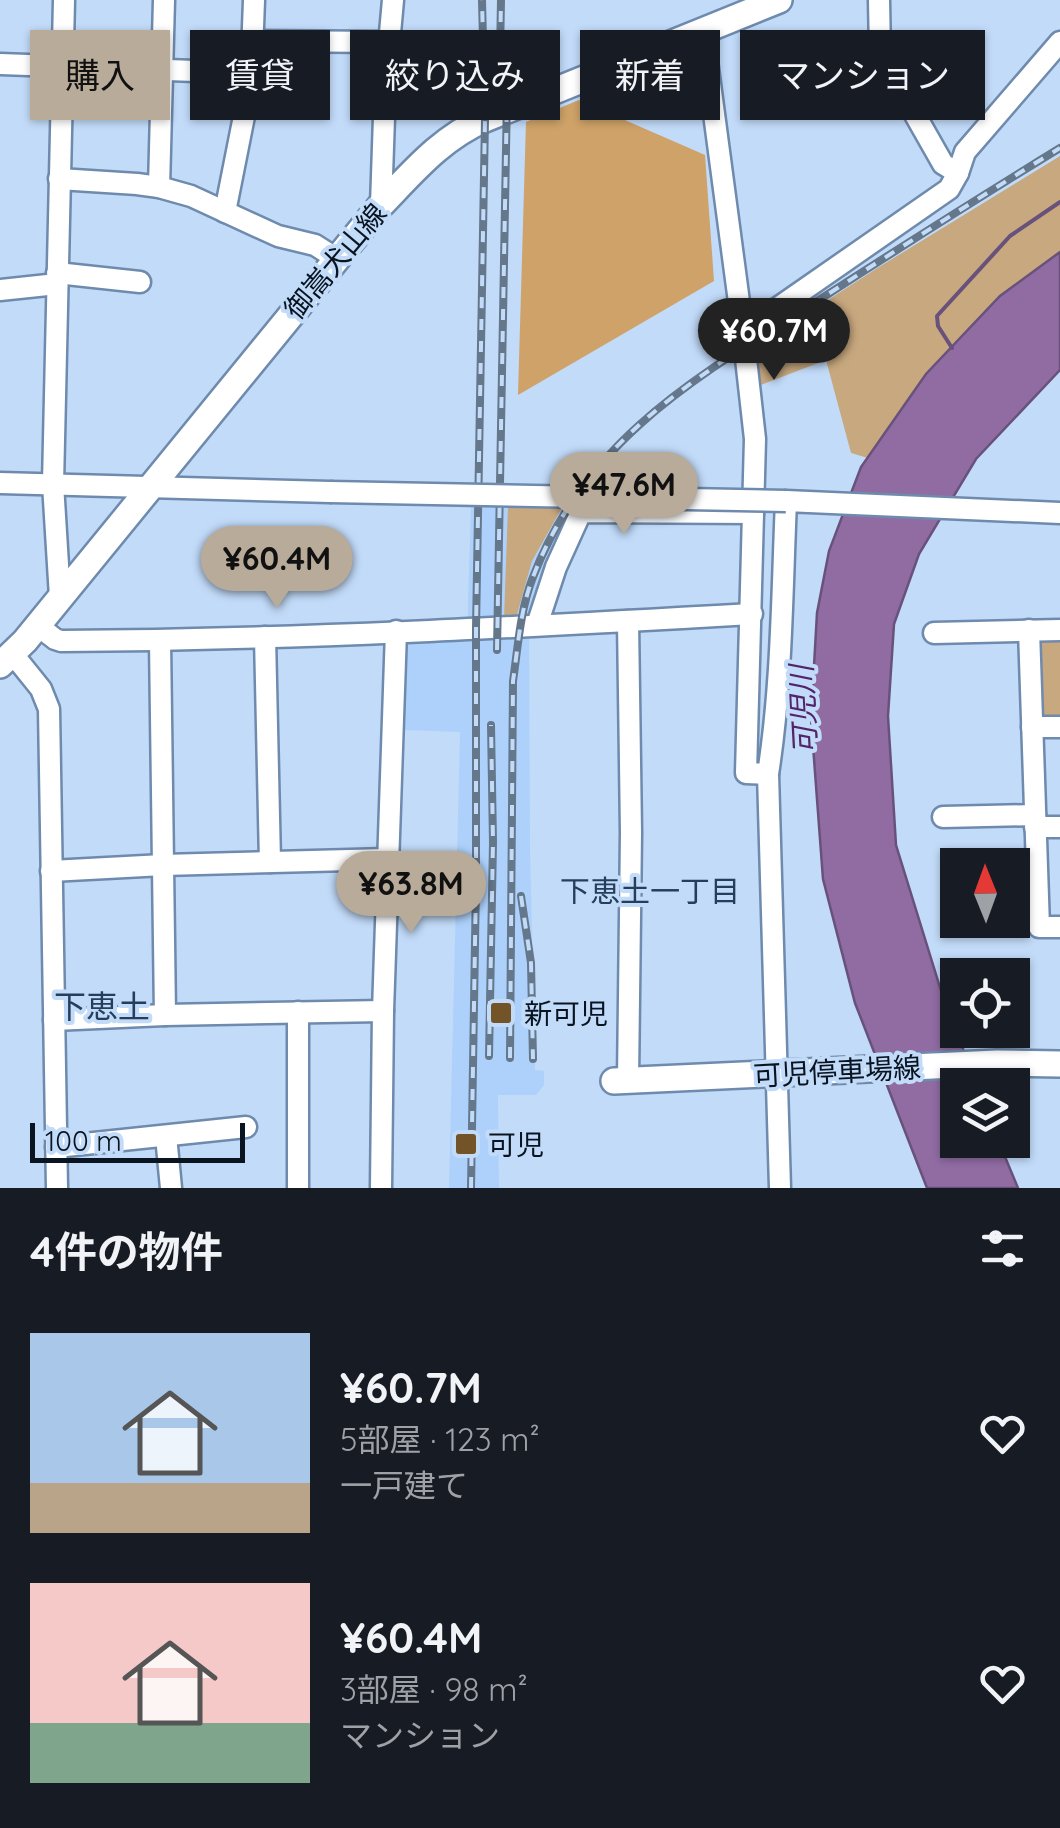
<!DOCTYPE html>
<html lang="ja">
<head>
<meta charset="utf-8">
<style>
	body { margin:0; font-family:Quicksand,"Noto Sans JP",sans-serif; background:#20242c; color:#f1f3f6; height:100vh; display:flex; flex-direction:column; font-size:38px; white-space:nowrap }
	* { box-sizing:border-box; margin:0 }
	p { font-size:32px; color:#9ea1a6 }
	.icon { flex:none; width:55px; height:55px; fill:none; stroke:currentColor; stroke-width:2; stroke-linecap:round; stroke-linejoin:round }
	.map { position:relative; height:1188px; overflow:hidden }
	.panel { display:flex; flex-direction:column; background:#171b24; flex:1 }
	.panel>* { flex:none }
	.top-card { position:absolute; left:30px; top:30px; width:1000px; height:90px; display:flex; gap:20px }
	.needle { width:65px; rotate:359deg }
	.tools { position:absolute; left:940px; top:848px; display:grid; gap:20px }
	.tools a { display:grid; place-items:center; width:90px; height:90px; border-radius:0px; background:#171b24; box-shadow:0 2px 8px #0004; font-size:50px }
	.scale { position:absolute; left:30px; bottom:25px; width:215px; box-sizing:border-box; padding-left:10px; border:5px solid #091420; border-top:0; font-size:28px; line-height:35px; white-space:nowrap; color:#091420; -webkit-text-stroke:8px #c2dbf9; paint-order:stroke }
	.price { position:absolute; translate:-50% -85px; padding:0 22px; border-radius:35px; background:#b8ab9a; color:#111; font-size:32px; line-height:65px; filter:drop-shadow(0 2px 5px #0008) }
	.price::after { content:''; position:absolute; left:50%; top:60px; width:30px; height:22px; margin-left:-15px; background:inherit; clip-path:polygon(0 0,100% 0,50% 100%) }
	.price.active { background:#222; color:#fff }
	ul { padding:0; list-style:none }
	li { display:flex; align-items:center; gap:30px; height:250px; padding:0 30px }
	li span { display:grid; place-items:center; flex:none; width:280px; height:200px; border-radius:0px; color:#555 }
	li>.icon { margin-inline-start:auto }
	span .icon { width:120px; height:120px; fill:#fffc; stroke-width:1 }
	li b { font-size:42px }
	h2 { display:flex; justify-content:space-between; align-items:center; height:120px; padding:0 30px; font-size:42px }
	.chip { padding:0 35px; border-radius:0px; background:#171b24; box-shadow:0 2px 8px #0004; font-size:35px; line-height:90px }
	.chip.active { background:#b8ab9a; color:#111 }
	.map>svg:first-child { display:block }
	.built { fill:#add1fb }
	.green { fill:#c8a87e }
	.forest { fill:#cea268 }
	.water { fill:#906ca3; stroke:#68527c; stroke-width:2.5 }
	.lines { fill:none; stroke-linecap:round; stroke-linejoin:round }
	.stream { stroke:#68527c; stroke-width:4 }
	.minor-casing { stroke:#6e8aad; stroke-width:25 }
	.major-casing { stroke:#6e8aad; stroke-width:30 }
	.minor { stroke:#fff; stroke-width:20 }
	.major { stroke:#fff; stroke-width:25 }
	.rail-casing { stroke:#65778b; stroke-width:8 }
	.rail { stroke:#c2dbf9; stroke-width:4; stroke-dasharray:11; stroke-linecap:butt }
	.minor-bridge-casing { stroke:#6e8aad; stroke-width:25; stroke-linecap:butt }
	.minor-bridge { stroke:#fff; stroke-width:20 }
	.poi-dot { fill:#735429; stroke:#c2dbf9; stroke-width:4 }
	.labels { text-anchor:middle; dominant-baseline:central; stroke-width:8; stroke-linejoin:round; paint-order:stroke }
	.street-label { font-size:28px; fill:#091420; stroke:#c2dbf9 }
	.poi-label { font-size:28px; fill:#091420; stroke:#c2dbf9; text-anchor:start }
	.water-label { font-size:30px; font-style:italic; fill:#532469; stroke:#c2dbf9 }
	.neighbourhood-label { font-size:30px; fill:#243e5b; stroke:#c2dbf9 }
	.quarter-label { font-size:32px; fill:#243e5b; stroke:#c2dbf9 }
</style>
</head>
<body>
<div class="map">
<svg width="1060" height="1188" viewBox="0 0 1060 1188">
	<rect width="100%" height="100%" fill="#c2dbf9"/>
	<path class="built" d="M 471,505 L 580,505 L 539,577 L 529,617 L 530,847 L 535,1070 L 544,1071 L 544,1085 L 536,1095 L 498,1095 L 499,1188 L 449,1188 L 460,732 L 403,730 L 404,637 L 467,636 Z"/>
	<g class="green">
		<path d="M 1060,156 L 1060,252 L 1000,296 L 926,374 L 868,458 L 851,453 L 826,360 L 758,386 L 755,347 L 879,267 Z"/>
		<path d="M 508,506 L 563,506 L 532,561 L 516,618 L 504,619 Z"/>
		<path d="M 1060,637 L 1060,722 L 1037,722 L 1035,638 Z"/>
	</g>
	<path class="forest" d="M 579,100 L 705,155 L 714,281 L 518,395 L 526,122 Z"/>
	<path class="water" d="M 1060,252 L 1060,370 L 976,459 L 919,554 L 894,624 L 888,716 L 896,845 L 943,997 L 977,1085 L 958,1085 L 958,1140 L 998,1140 L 1018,1188 L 927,1188 L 855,1003 L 823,879 L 811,719 L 817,613 L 829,551 L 861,467 L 926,374 L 1000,296 Z"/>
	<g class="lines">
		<path class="stream" d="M 952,348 L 938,326 L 937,316 L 1010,236 L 1060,202"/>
		<g class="minor-casing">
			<g id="minor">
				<path d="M 879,0 L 880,53 L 943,164 L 958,173"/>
				<path d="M 703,31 L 743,332 L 755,439 L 746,773 L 768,774"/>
				<path d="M 253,41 L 389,42"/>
				<path d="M 0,64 L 251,73"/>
				<path d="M 59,179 L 137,184 L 159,187 L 191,196 L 278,236 L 315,245 L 337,259"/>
				<path d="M 159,187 L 164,0"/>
				<path d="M 381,205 L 385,88 L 393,0"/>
				<path d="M 225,212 L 251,81 L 254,0"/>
				<path d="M 57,273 L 140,282"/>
				<path d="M 0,290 L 57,284"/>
				<path d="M 743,332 L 949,189 L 958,173 L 965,152 L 1060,42"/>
				<path d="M 0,483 L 330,492"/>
				<path d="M 60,597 L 53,484 L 64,0"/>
				<path d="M 628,621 L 631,833 L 628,1080"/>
				<path d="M 37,625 L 55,639 L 61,641 C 291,640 522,627 752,614"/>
				<path d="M 537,625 L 556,567 L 581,512 L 753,513"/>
				<path d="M 1029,630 L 1039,927 L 1060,927"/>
				<path d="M 934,633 L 1060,630"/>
				<path d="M 265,637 L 270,862"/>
				<path d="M 160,641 L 165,1015"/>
				<path d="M 12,653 L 41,689 L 49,709 L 57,1188"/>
				<path d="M 1032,727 L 1060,727"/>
				<path d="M 943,817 L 1035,815"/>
				<path d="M 1035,827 L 1060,827"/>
				<path d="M 51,871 L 163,865 L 388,859"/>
				<path d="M 298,1012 L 298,1188"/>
				<path d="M 54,1020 L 165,1015 L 383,1011"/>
				<path d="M 166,1136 L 171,1188"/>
				<path d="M 56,1147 L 246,1127"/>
				<path d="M 381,1188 L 383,1011 L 396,631"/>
				<path d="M 780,1188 L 768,774 C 782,684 782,592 786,501 L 1060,513"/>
			</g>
		</g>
		<g class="major-casing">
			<g id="major">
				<path d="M 0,665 L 25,641 L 381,205 C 413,172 441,138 485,119 L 779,0"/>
				<path d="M 614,1081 L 997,1063 L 1060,1064"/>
			</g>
		</g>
		<use href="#minor" class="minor"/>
		<use href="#major" class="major"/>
		<g class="rail-casing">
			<g id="rail">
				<path d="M 499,110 L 501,0"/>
				<path d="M 497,650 L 507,95"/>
				<path d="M 521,896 L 531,963 L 533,1059"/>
				<path d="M 489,1056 L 493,842 L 491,725"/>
				<path d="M 510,1058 L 513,681 C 518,647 520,610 533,577 C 587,436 702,374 822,298 C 901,247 980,197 1060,148"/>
				<path d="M 471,1188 L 476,882 L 476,628 L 485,119 L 482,0"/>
			</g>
		</g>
		<use href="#rail" class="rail"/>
		<g class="minor-bridge-casing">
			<path id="minor-bridge" d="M 330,492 L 786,501"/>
		</g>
		<use href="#minor-bridge" class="minor-bridge"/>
	</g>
	<g class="poi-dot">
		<rect x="489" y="1001" width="24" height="24" rx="5"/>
		<rect x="454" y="1132" width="24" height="24" rx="5"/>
	</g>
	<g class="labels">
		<g class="street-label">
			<text transform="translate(335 261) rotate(-50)">御嵩犬山線</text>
			<text transform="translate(837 1071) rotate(-3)">可児停車場線</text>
		</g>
		<g class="poi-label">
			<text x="524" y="1013">新可児</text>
			<text x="488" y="1144">可児</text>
		</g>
		<g class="water-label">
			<text transform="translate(803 710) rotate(-93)">可児川</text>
		</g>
		<g class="neighbourhood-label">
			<text x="650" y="891">下恵土一丁目</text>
		</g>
		<g class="quarter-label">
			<text x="102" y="1006">下恵土</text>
		</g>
	</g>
</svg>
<div class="tools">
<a><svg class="needle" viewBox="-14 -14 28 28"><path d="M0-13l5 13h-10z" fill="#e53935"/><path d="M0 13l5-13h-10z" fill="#9ea1a6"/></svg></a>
<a><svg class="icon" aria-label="locate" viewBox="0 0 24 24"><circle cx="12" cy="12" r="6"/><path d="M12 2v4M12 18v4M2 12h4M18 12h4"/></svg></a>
<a><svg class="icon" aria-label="layers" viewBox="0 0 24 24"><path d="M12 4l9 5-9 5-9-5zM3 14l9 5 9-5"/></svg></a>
</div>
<div class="scale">100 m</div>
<b class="price active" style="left:774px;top:383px">¥60.7M</b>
<b class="price" style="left:624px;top:537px">¥47.6M</b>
<b class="price" style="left:277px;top:611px">¥60.4M</b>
<b class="price" style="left:411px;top:936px">¥63.8M</b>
<div class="top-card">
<a class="chip active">購入</a>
<a class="chip">賃貸</a>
<a class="chip">絞り込み</a>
<a class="chip">新着</a>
<a class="chip">マンション</a>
</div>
</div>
<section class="panel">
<h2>4件の物件<svg class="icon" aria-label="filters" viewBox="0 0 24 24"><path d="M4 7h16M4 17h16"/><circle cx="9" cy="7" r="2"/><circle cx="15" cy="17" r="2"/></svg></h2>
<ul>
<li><span style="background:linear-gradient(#a9c7e8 75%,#b9a48a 0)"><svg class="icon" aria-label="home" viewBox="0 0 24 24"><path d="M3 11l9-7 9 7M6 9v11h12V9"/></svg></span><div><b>¥60.7M</b><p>5部屋 · 123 m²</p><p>一戸建て</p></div><svg class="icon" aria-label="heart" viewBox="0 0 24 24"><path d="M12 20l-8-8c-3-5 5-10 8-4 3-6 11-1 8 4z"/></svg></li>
<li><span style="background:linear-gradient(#f6c9c9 70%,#7fa58c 0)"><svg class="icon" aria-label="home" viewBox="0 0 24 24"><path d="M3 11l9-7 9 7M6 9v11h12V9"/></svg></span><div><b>¥60.4M</b><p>3部屋 · 98 m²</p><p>マンション</p></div><svg class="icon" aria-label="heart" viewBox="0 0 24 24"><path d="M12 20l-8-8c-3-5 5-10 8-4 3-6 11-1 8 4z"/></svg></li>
</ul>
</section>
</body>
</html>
